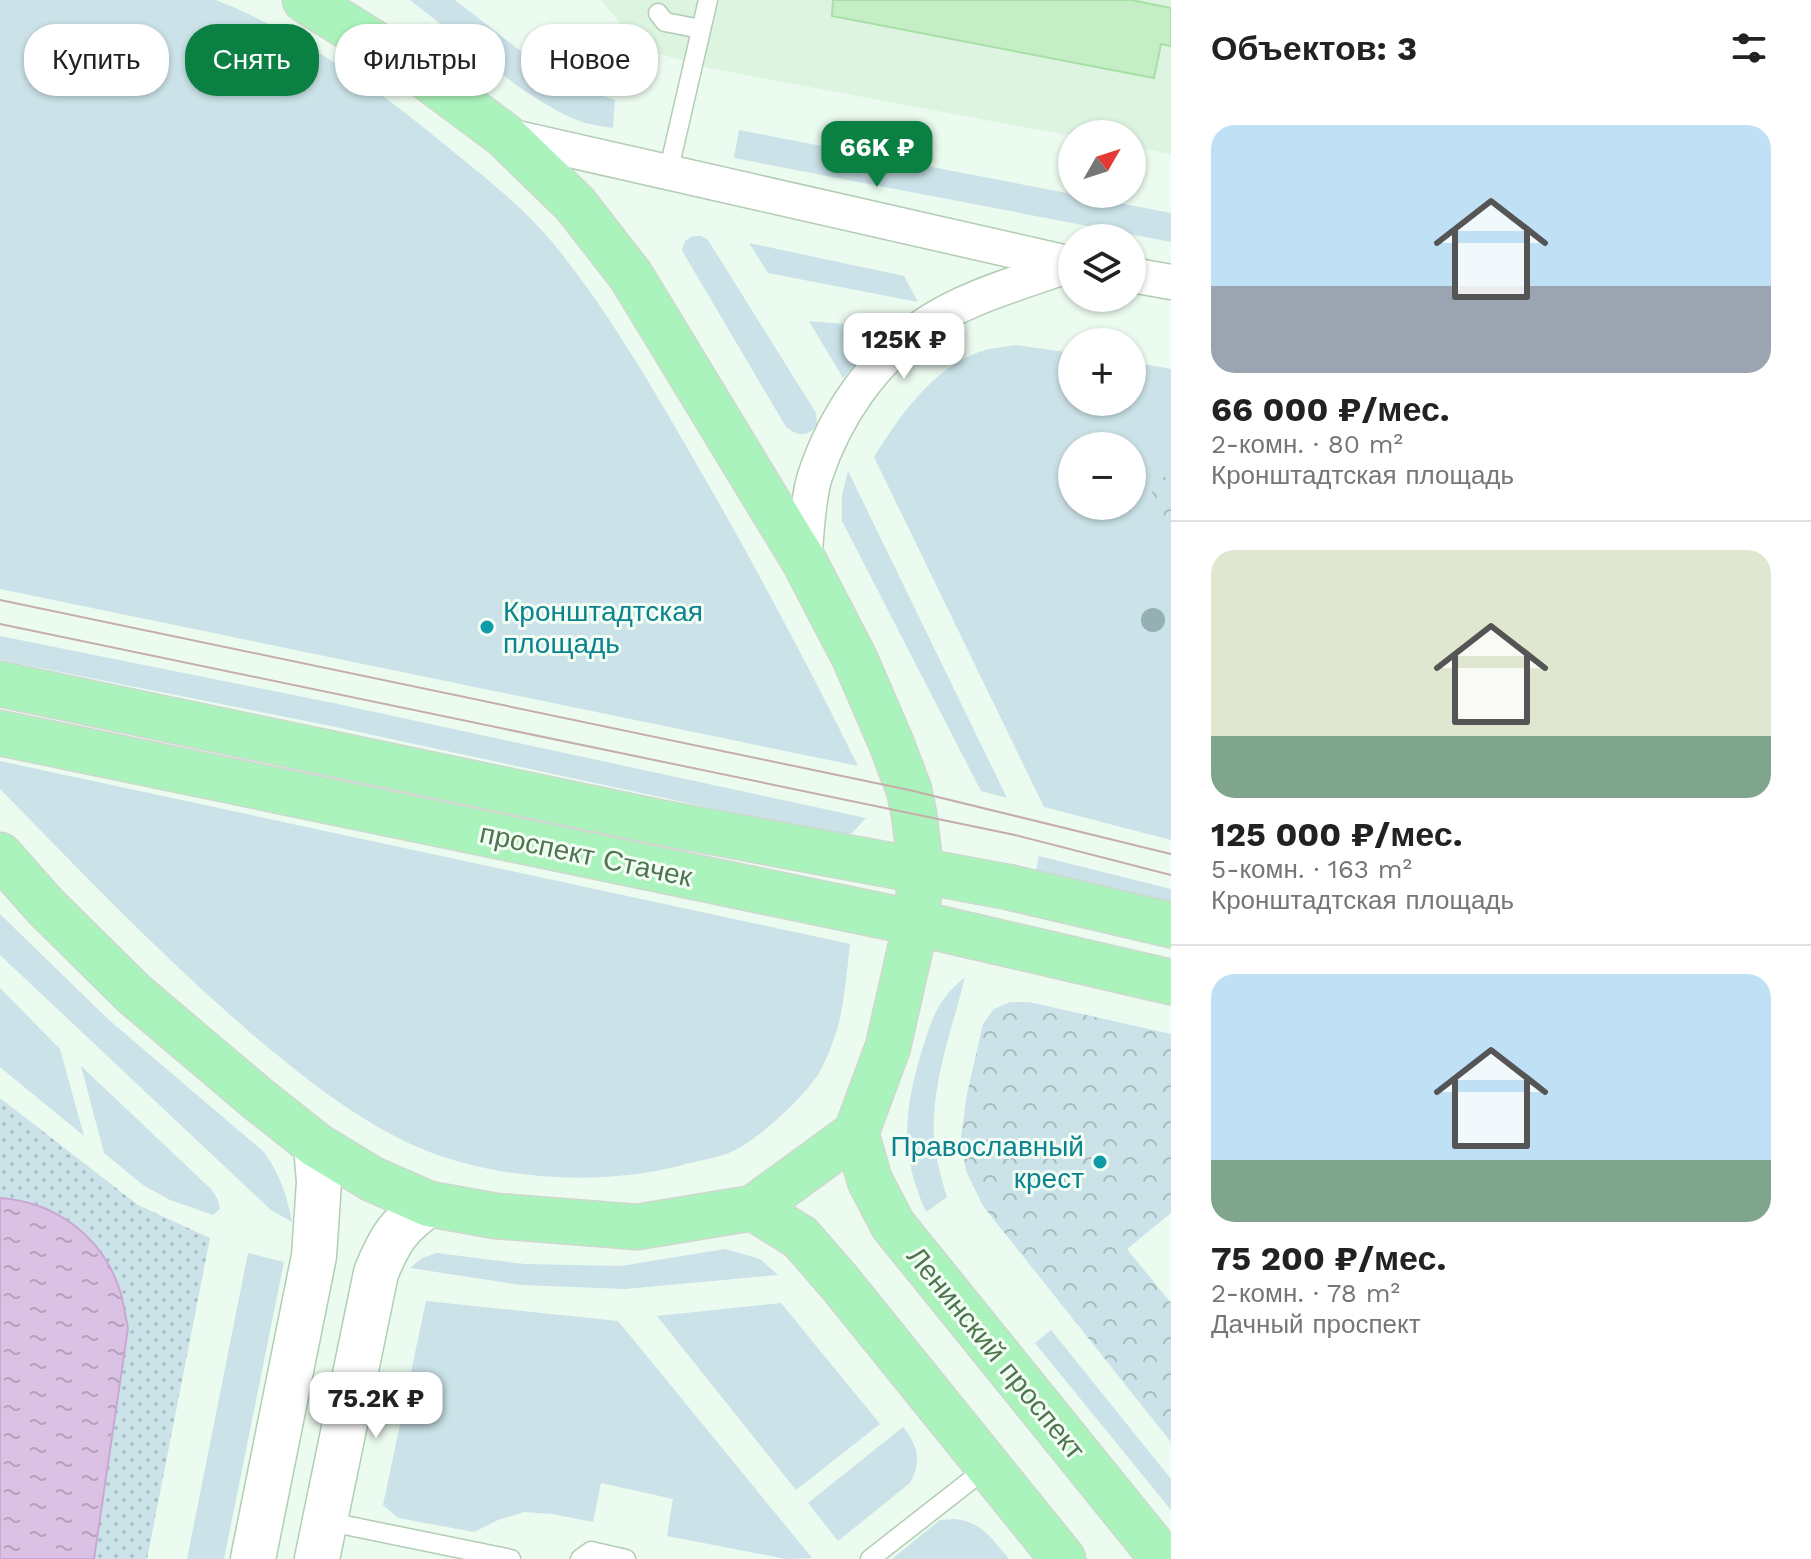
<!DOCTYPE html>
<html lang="ru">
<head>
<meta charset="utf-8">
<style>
	body { margin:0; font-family:"Work Sans",sans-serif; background:#f6f6f6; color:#222; height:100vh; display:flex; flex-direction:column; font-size:30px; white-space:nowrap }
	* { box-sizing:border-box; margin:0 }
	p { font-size:26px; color:#767676 }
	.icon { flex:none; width:44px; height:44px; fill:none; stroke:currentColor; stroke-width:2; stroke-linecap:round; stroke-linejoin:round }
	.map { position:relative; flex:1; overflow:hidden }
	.sheet { display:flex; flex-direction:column; background:#fff; width:640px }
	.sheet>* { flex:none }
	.banner { position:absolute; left:24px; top:24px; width:760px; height:72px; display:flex; gap:16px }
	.needle { width:52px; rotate:51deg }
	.controls { position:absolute; left:1058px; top:120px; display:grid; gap:16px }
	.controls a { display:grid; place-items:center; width:88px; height:88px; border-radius:50%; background:#fff; box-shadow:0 2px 6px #0004; font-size:40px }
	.price { position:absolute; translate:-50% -68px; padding:0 18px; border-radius:16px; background:#fff; color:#222; font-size:26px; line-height:52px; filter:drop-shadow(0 2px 4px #0008) }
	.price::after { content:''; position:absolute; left:50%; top:48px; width:24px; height:18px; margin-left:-12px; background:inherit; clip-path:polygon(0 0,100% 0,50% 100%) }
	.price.current { background:#0b8043; color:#fff }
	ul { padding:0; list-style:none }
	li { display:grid; align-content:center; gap:16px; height:424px; padding:0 40px }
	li+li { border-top:2px solid #e0e0e0 }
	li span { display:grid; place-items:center; height:248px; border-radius:24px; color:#555 }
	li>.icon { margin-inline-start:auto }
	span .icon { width:144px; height:144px; fill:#fffc; stroke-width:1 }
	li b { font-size:34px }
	h2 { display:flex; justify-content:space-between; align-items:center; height:96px; padding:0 40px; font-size:34px }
	.pill { padding:0 28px; border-radius:32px; background:#fff; box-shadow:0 2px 6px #0004; font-size:28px; line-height:72px }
	.pill.current { background:#0b8043; color:#fff }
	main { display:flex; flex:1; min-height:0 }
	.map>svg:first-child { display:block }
	.residential { fill:#ddf4e1 }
	.grass { fill:#cae2e8; fill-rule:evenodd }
	.forest { fill:url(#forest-crowns) }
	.park { fill:url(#park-dots) }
	.water { fill:url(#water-ripples); stroke:#caa8d4; stroke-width:2 }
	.building { fill:#c5eec6; stroke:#a8dfa7; stroke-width:2 }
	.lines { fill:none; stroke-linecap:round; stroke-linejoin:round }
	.service-casing { stroke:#b2cdb3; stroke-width:21 }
	.minor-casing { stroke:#b2cdb3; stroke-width:37 }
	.secondary-casing { stroke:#afcfb2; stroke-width:47 }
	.primary-casing { stroke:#ced8ce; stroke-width:47 }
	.service { stroke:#fff; stroke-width:18 }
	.minor { stroke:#fff; stroke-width:34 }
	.secondary { stroke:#fff; stroke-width:44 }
	.primary { stroke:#abf3bc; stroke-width:44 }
	.tram { stroke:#c5ada9; stroke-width:2 }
	.tree { fill:#95b0b4 }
	.culture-dot { fill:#0f9aa8; stroke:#f2fef4; stroke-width:3 }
	.labels { text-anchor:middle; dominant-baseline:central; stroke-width:6; stroke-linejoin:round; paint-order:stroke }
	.culture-label { font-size:28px; fill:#0d838f; stroke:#f2fef4; text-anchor:start }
	.street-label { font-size:28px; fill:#517450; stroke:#f2fef4 }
</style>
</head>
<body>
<main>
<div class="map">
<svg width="1171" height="1559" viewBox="0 0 1171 1559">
	<defs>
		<pattern id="forest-crowns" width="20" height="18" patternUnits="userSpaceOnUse" patternTransform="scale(2)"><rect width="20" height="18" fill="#cae2e8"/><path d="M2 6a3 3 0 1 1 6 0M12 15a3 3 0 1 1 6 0" fill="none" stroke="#a6bcbe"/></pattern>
		<pattern id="park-dots" width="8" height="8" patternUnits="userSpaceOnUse" patternTransform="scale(2)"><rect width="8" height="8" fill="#cae2e8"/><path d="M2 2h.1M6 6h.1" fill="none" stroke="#a6bcbe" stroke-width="1.8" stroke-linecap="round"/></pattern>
		<pattern id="water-ripples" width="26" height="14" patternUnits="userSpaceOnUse" patternTransform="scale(2)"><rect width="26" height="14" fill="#dbc1e3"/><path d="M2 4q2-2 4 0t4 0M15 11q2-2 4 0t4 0" fill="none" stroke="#b4a1ba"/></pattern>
	</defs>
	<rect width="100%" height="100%" fill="#ebfbef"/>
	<path class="residential" d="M 601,0 L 1171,0 L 1171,154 L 1132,147 L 1132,134 L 1072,136 L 709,68 L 642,49 Z"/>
	<g class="grass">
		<path d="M 0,0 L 216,0 C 304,35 383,93 455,153 C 491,182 528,212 557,248 C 606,309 647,378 686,446 C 747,550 804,657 858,766 L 0,589 Z"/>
		<path d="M 410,0 L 455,0 L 559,81 L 615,100 L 613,128 C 603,126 592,125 582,122 C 522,100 461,38 410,0 Z"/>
		<path d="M 739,130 L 1171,213 L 1171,242 L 734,158 Z"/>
		<path d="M 693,236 L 701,236 L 708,240 L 816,413 L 817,425 C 807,438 798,436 786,427 L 687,259 L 682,250 L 685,241 Z"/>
		<path d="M 749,243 L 904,276 L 918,302 L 768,273 Z"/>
		<path d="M 809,321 L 888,328 L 843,378 Z"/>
		<path d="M 1016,345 L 1072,353 L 1072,402 L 1132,402 L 1132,362 L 1171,369 L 1171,840 L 1044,807 L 874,457 C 898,418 933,368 979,352 C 990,348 1004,347 1016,345 ZM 1072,446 L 1132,446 L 1132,506 L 1072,506 Z"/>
		<path d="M 848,471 L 1007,798 L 981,791 L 842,521 L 842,495 Z"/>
		<path d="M 0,636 L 333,703 L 866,818 L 852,833 L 840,836 L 331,726 L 0,660 Z"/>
		<path d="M 0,761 L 850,944 C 847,970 845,997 839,1022 C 835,1038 827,1059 819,1073 C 804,1097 761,1137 735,1150 C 720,1158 699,1160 682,1165 C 602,1187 491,1180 415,1146 C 360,1121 312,1084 265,1045 C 171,966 86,877 0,789 Z"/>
		<path d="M 1039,856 L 1171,889 L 1171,909 L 1035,875 Z"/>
		<path d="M 0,914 L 109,1020 L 264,1152 C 280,1175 287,1195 292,1222 L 271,1210 L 0,955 Z"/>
		<path d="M 965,977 C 954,1022 936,1070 934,1117 C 932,1144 939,1172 947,1197 L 926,1212 C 899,1152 904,1111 922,1050 C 933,1017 937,1000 965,977 Z"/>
		<path d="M 0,988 L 60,1049 L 84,1136 L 0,1067 Z"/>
		<path d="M 81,1066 L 212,1190 L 218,1200 L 220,1209 L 213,1215 L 170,1200 L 143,1185 L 104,1153 Z"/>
		<path d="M 725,1249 L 760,1259 L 778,1275 L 625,1289 L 521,1285 L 410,1268 L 422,1258 L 437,1253 L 525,1264 L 621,1266 Z"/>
		<path d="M 248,1253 L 284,1262 L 224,1559 L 187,1559 Z"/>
		<path d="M 426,1301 L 618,1321 L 812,1558 L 786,1559 L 667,1536 L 673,1499 L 601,1483 L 593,1522 L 552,1514 L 524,1512 L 498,1520 L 474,1532 L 398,1518 L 383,1505 Z"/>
		<path d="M 781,1303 L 880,1424 L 796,1490 L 657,1316 Z"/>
		<path d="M 1051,1330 L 1171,1479 L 1171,1510 L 1035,1343 Z"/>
		<path d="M 903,1427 C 918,1446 922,1461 910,1483 L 838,1541 L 808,1503 Z"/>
		<path d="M 954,1519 C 981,1521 992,1539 1009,1559 L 892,1559 L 940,1520 Z"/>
	</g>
	<g class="forest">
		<path d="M 1144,477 L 1171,477 L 1171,529 Z"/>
		<path d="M 1010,1002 L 1029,1002 L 1171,1034 L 1171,1213 L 1127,1249 L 1171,1303 L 1171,1442 L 983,1206 L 966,1171 L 961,1137 L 967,1094 L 983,1024 L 994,1009 Z"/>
	</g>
	<path class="park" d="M 0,1098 L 138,1205 L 210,1238 L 147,1559 L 0,1559 Z"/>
	<path class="water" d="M 0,1198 C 56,1202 103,1237 120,1291 C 124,1303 125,1316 128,1328 L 94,1559 L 0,1559 Z"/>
	<path class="building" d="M 833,0 L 1131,0 L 1171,8 L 1171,46 L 1161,44 L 1154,78 L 832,16 Z"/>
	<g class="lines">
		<g class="service-casing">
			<g id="service">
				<path d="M 658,13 L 665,22 L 701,29"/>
				<path d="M 668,173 L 708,0"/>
				<path d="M 325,1521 L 511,1559"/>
				<path d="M 580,1559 L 591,1551 L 626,1559"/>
				<path d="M 870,1559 L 989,1466"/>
			</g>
		</g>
		<g class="minor-casing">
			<g id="minor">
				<path d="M 504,135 L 1072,264"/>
				<path d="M 1132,275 L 1171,282"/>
				<path d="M 804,561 C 807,534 807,502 815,476 C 835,416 872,361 925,325 C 968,296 1023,282 1072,264"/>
			</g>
		</g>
		<g class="secondary-casing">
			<g id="secondary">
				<path d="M 253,1559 L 314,1256 L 319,1182 L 316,1145"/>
				<path d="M 317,1559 L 376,1273 C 390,1238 399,1225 429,1204"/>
			</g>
		</g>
		<g class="primary-casing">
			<g id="primary">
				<path d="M 0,684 L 658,822 L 1008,887 L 1171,925"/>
				<path d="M 0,733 L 916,923 L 1171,982"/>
				<path d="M 0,855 L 45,906 L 134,994 L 258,1099 L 316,1145 L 372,1179 L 429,1204 L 496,1216 L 637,1227 L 753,1208 L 856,1133 L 888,1047 L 916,923 L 921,870 L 914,814 L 909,790 L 892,745 L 855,659 L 804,561 L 631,276 L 575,204 L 504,135 L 414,68 L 305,0"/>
				<path d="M 856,1133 L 870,1181 L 893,1225 L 1163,1559"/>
				<path d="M 753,1208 L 800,1237 L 840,1283 L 1063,1559"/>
			</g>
		</g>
		<use href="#service" class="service"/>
		<use href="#minor" class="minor"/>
		<use href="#secondary" class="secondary"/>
		<use href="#primary" class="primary"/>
		<g class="tram">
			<path d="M 0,600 L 909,790 L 1171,854"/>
			<path d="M 0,624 L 1015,835 L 1171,875"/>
		</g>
	</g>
	<circle class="tree" cx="1153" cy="620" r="12"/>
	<g class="culture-dot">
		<circle cx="487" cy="627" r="8"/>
		<circle cx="1100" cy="1162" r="8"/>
	</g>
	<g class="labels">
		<g class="culture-label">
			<text x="503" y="611">Кронштадтская<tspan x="503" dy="32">площадь</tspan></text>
			<text x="1084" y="1146" text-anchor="end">Православный<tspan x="1084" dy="32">крест</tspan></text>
		</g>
		<g class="street-label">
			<text transform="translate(586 855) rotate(12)">проспект Стачек</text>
			<text transform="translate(996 1353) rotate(51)">Ленинский проспект</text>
		</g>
	</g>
</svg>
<div class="controls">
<a><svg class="needle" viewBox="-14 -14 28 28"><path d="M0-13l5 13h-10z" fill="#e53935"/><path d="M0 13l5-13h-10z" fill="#767676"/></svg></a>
<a><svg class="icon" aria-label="layers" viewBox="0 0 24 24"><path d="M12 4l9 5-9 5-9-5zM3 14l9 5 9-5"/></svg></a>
<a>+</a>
<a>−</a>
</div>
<b class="price current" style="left:877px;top:189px">66K ₽</b>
<b class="price" style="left:904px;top:381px">125K ₽</b>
<b class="price" style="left:376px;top:1440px">75.2K ₽</b>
<div class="banner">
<a class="pill">Купить</a>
<a class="pill current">Снять</a>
<a class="pill">Фильтры</a>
<a class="pill">Новое</a>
</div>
</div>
<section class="sheet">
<h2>Объектов: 3<svg class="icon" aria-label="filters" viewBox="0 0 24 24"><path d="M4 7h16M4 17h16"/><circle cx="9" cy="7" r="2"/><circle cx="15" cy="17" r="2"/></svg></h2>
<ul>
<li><span style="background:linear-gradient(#bfe0f5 65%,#9aa5b1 0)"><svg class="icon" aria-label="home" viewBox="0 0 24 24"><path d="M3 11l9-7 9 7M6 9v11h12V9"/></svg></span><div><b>66 000 ₽/мес.</b><p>2-комн. · 80 m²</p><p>Кронштадтская площадь</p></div></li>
<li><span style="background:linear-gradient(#dfe7d0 75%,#7fa58c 0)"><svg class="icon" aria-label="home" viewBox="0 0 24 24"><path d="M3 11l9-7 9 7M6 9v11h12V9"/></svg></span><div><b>125 000 ₽/мес.</b><p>5-комн. · 163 m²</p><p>Кронштадтская площадь</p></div></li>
<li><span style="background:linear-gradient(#bfe0f5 75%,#7fa58c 0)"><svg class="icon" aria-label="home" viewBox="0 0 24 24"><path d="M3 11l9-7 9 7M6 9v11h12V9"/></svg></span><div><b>75 200 ₽/мес.</b><p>2-комн. · 78 m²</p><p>Дачный проспект</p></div></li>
</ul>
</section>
</main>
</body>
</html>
